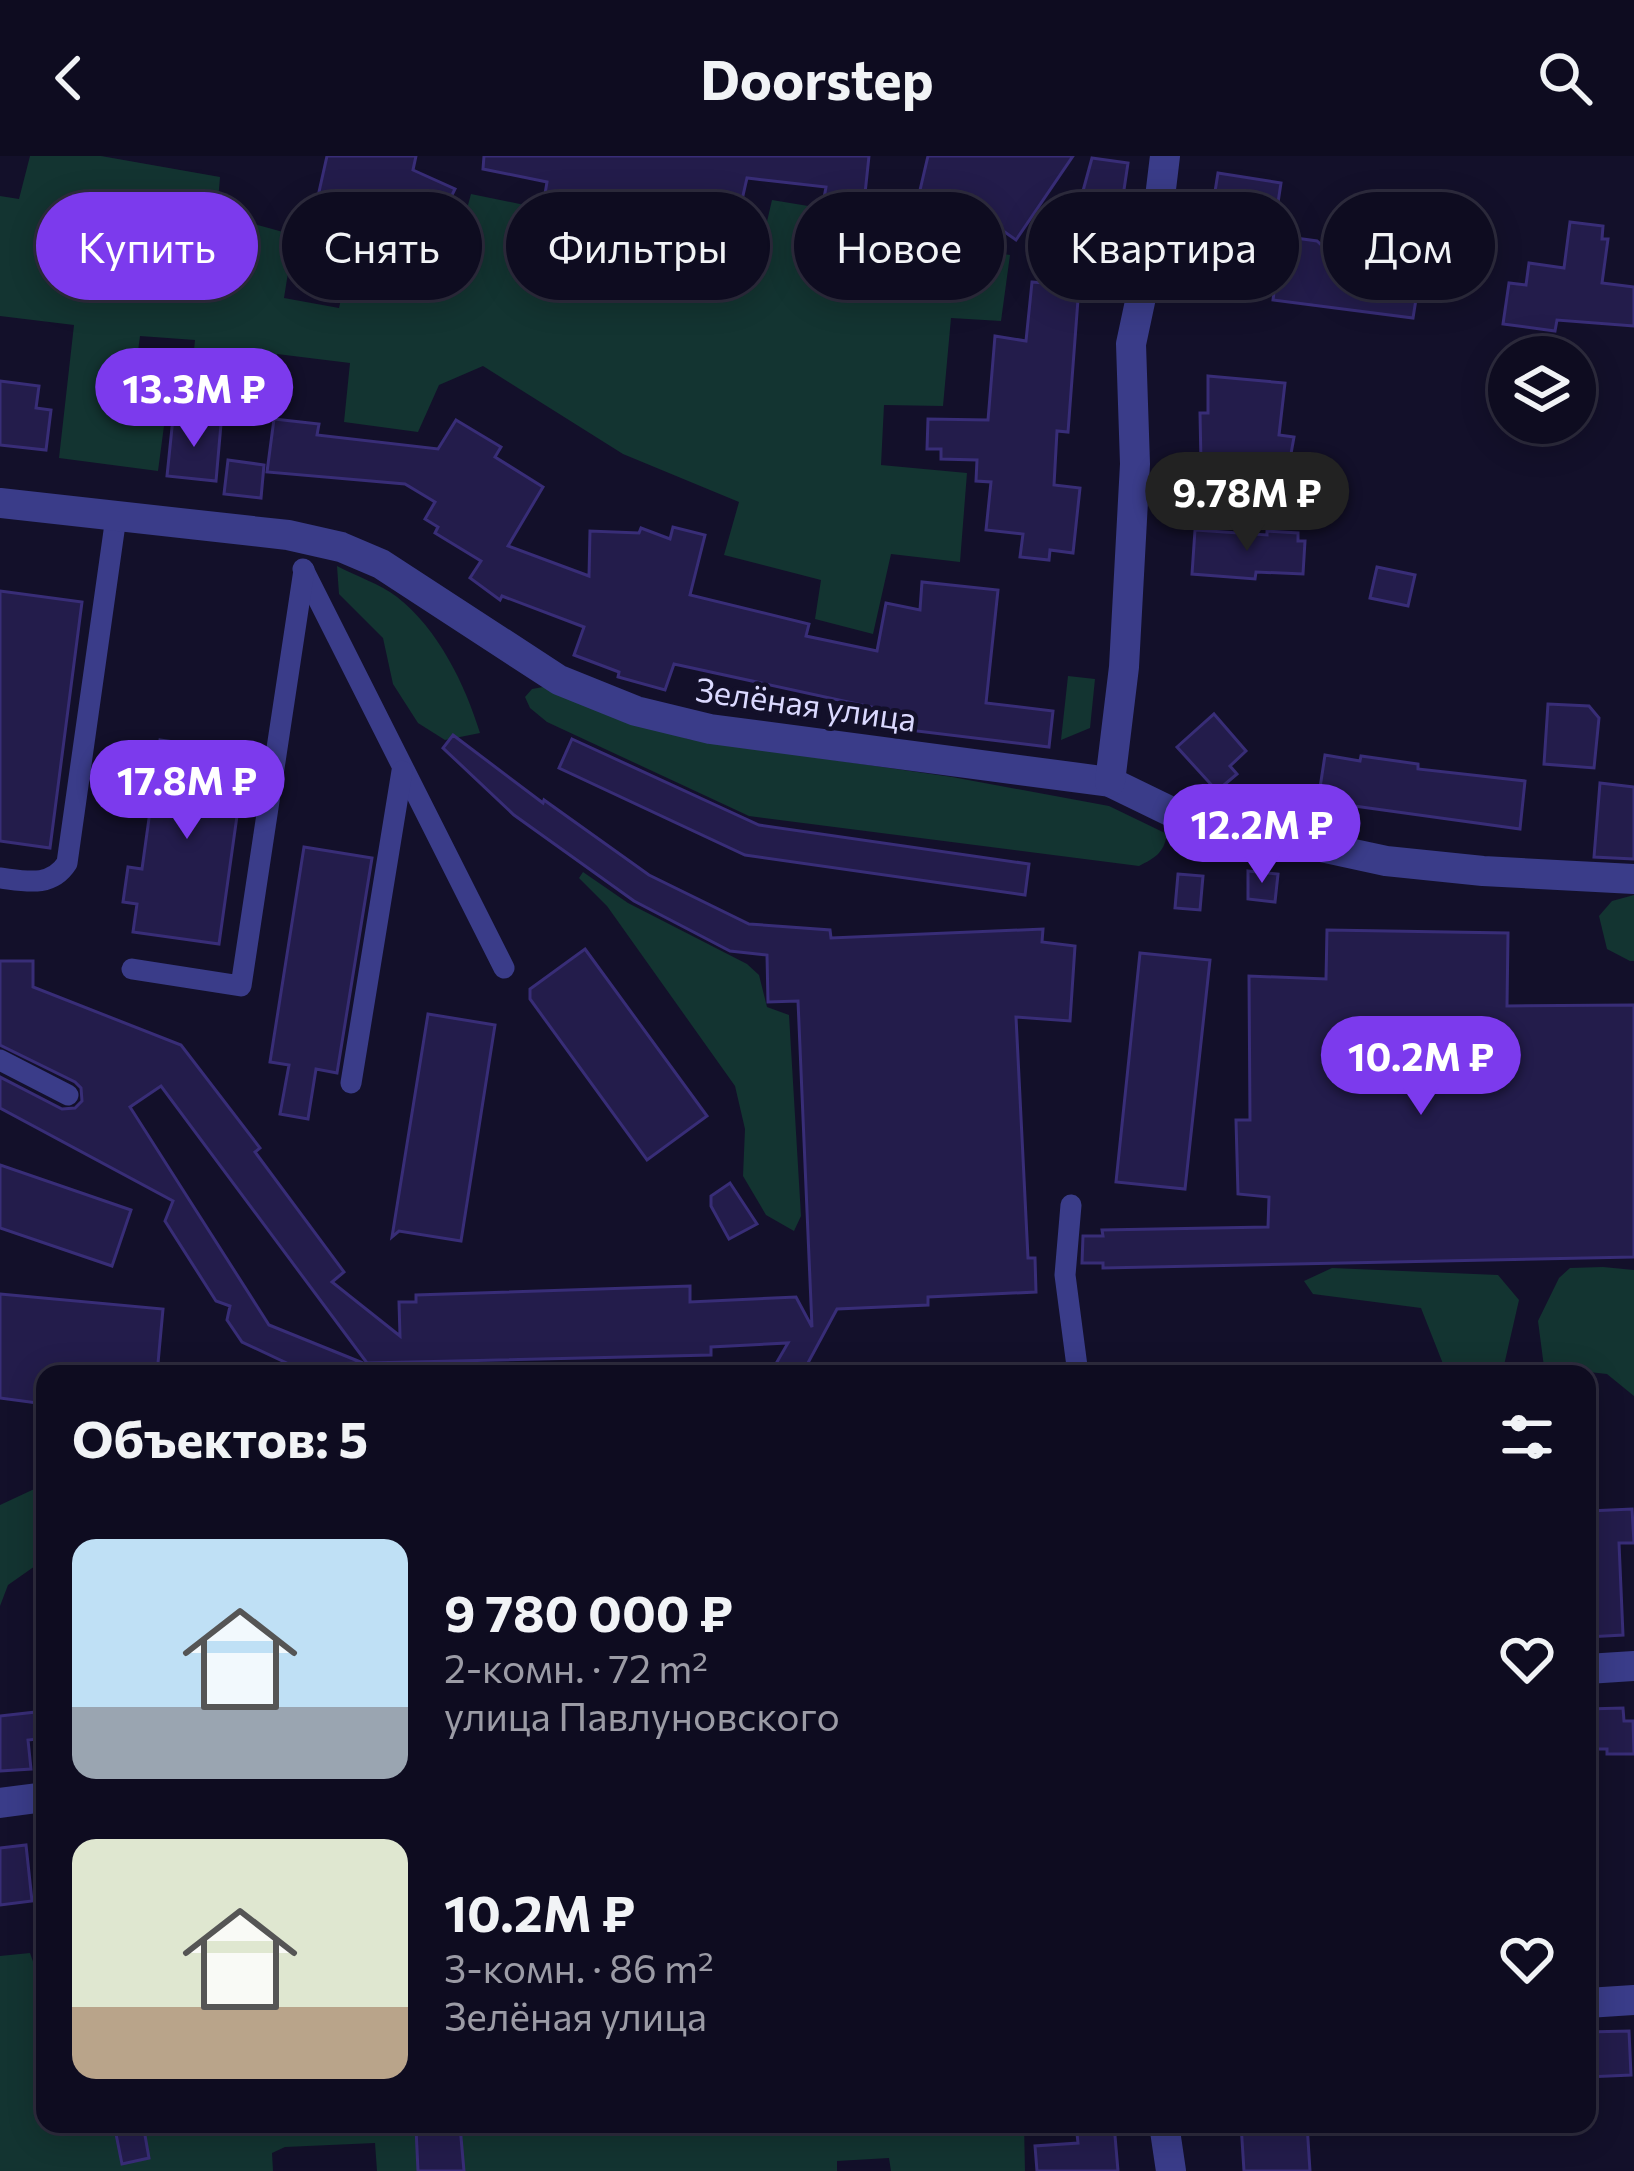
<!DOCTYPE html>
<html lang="ru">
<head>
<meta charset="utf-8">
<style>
	body { margin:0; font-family:Commissioner,sans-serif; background:#1c1a2d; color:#f1f3f6; height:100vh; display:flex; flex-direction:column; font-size:45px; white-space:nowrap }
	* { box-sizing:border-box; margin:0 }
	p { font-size:39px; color:#9b9ba5 }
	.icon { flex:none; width:66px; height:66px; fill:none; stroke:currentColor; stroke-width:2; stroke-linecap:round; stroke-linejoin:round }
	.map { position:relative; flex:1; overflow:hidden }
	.panel { position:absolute; left:36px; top:1209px; width:1560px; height:768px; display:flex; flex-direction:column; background:#0e0c20; border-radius:24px; box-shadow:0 6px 30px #0003,0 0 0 3px #2e2c3e }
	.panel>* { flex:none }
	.banner { position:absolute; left:36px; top:36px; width:1563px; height:108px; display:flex; gap:24px }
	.buttons { position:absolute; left:1488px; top:180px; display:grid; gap:24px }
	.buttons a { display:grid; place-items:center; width:108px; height:108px; border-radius:50%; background:#0e0c20; box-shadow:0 6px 30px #0003,0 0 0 3px #2e2c3e; font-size:60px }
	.price { position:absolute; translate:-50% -102px; padding:0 27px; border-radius:42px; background:#7c3aed; color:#fff; font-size:39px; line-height:78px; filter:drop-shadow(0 3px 6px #0008) }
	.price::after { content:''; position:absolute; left:50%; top:72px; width:36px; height:27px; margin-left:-18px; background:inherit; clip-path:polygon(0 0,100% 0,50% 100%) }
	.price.on { background:#222; color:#fff }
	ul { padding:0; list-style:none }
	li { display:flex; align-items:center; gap:36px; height:300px; padding:0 36px }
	li span { display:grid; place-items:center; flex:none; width:336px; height:240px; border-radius:24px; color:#555 }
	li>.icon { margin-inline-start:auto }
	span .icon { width:144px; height:144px; fill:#fffc; stroke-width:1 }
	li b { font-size:51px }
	h2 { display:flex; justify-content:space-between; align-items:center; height:144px; padding:0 36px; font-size:51px }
	.chip { padding:0 42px; border-radius:54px; background:#0e0c20; box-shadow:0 6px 30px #0003,0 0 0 3px #2e2c3e; font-size:42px; line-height:108px }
	.chip.on { background:#7c3aed; color:#fff }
	header { display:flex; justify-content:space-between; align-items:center; height:156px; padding:0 36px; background:#0e0c20; font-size:54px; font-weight:700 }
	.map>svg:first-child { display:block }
	.green { fill:#133431 }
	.building { fill:#231c4b; stroke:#382d77; stroke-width:3 }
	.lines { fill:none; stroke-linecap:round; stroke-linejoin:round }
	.lane { stroke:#3a3c89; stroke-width:21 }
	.street { stroke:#3a3c89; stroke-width:30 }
	.labels { text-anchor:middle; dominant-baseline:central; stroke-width:9; stroke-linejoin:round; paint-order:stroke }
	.street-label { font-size:33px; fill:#dbd9ff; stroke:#13102a }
</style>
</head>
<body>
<header><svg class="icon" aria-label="back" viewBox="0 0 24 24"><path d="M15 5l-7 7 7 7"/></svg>Doorstep<svg class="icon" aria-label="search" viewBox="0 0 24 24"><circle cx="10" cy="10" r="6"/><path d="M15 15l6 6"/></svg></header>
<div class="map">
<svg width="1634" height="2015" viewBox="0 0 1634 2015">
	<rect width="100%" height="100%" fill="#13102a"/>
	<g class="green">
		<path d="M 30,0 L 101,0 L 220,21 L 217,58 L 294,79 L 284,142 L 339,152 L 355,81 L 453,104 L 471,38 L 539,52 L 534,84 L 705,136 L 724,82 L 762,87 L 772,44 L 935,71 L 932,88 L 1010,99 L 1001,165 L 951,162 L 943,250 L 884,249 L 881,309 L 967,317 L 960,406 L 891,398 L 873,478 L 815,463 L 821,424 L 724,399 L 739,346 L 623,298 L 483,210 L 439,229 L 418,276 L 344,266 L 350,207 L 277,198 L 268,255 L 189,247 L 195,184 L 140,180 L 131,249 L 166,255 L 158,315 L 59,302 L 74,169 L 0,160 L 0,40 L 19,43 Z"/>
		<path d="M 337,410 C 356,420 380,428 397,441 C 438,473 465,528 480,577 L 445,584 L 418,567 L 393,528 L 383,482 L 339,438 Z"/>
		<path d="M 1068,520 L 1095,523 L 1090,572 L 1061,584 Z"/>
		<path d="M 543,531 L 688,583 L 952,621 L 1109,650 L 1167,678 C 1164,697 1155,702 1139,710 L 749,660 L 547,566 L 530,552 L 525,541 L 532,533 Z"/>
		<path d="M 583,716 L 628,747 L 747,808 L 759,819 L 767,851 L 789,859 L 801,1060 L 794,1075 L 766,1059 L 743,1020 L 745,973 L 735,930 L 607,750 L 579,722 Z"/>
		<path d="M 1634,739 L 1634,805 L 1630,805 L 1607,793 L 1599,760 L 1612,745 Z"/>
		<path d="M 1603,1111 L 1634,1114 L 1634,1240 L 1607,1218 L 1544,1211 L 1538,1165 L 1559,1122 L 1570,1112 Z"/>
		<path d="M 1332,1112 L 1498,1119 L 1519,1144 L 1502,1218 L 1447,1218 L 1421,1152 L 1313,1138 L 1304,1125 Z"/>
		<path d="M 45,1328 L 45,1403 L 8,1429 L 0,1450 L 0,1349 Z"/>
		<path d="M 30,1797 L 37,1817 L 45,1817 L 45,1968 L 1024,1968 L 1025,2015 L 891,2015 L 889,2002 L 837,2005 L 837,2015 L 377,2015 L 375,1987 L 285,1991 L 272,1997 L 273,2015 L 0,2015 L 0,1800 Z"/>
	</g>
	<g class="building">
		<path d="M 327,0 L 416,0 L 413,14 L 455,33 L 450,43 L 458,47 L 444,78 L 352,37 L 330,138 L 298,130 Z"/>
		<path d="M 484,0 L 869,0 L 864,47 L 824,42 L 826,31 L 747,22 L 739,57 L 697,48 L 678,101 L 591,83 L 593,74 L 584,72 L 588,51 L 544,44 L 547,26 L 483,13 Z"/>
		<path d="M 928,0 L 1073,0 L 1016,84 L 999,72 L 957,67 L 958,58 L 917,47 Z"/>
		<path d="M 1092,2 L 1128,7 L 1119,67 L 1124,68 L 1106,131 L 1060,119 Z"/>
		<path d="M 1218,17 L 1281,27 L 1272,86 L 1198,74 L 1202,46 L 1213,48 Z"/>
		<path d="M 1372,40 L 1426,48 L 1420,85 L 1459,92 L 1454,118 L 1421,112 L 1413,162 L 1273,144 L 1281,80 L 1317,85 L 1330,97 L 1364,101 Z"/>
		<path d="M 1570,66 L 1603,70 L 1602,83 L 1608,83 L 1602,127 L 1634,131 L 1634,170 L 1557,164 L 1555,175 L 1503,168 L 1509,127 L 1526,129 L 1529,107 L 1564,112 Z"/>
		<path d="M 1180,96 L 1213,101 L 1209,128 L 1175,124 Z"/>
		<path d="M 1032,126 L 1079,130 L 1068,276 L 1057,275 L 1054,329 L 1080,332 L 1073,397 L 1050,394 L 1049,404 L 1020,401 L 1023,378 L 986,374 L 991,326 L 976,325 L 977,304 L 941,303 L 941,293 L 927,293 L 928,263 L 988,264 L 995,180 L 1026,185 Z"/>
		<path d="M 1208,220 L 1285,227 L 1279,279 L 1294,281 L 1287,320 L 1261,315 L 1263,305 L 1201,306 L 1200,257 L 1208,257 Z"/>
		<path d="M 0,225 L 39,230 L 36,252 L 51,254 L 46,294 L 0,289 Z"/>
		<path d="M 173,262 L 221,268 L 216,325 L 167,320 Z"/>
		<path d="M 274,263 L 319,268 L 317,279 L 438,293 L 456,264 L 501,291 L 495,301 L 543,331 L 508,390 L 589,420 L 590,375 L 639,377 L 641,372 L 670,383 L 673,371 L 705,379 L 690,439 L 809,468 L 806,480 L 877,495 L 886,447 L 920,454 L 922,426 L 998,434 L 986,547 L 1053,555 L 1049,591 L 892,572 L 894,556 L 674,508 L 665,534 L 618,521 L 619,516 L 574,499 L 584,471 L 502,440 L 500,444 L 470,422 L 481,405 L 435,377 L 438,371 L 425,363 L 435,346 L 405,328 L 267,316 Z"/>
		<path d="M 228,304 L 264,309 L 261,342 L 224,338 Z"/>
		<path d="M 1195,374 L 1267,379 L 1267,375 L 1298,377 L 1298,385 L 1305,385 L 1303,418 L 1256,416 L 1255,423 L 1192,418 Z"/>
		<path d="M 1377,411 L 1415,419 L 1408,450 L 1370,442 Z"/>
		<path d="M 0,435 L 82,446 L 50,692 L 0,685 Z"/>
		<path d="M 1548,548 L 1589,550 L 1599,562 L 1594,612 L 1544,608 Z"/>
		<path d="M 1214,558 L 1246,595 L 1230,610 L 1237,618 L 1217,635 L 1177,591 Z"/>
		<path d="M 453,579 L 543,647 L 544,644 L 649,719 L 749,768 L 830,774 L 831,782 L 1043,773 L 1042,786 L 1075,790 L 1070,865 L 1016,861 L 1028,1102 L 1035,1102 L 1036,1136 L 928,1141 L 928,1149 L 837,1153 L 802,1218 L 770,1218 L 788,1187 L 711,1191 L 711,1199 L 367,1207 L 161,930 L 130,951 L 269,1169 L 363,1207 L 291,1209 L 242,1186 L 227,1164 L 230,1150 L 216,1145 L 165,1065 L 173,1045 L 0,952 L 0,921 L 62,953 L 75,952 L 82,945 L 81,932 L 75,926 L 0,889 L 0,805 L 33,805 L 33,831 L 181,889 L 260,992 L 255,996 L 344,1116 L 332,1126 L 400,1180 L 399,1146 L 416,1146 L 416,1139 L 690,1130 L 690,1146 L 796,1141 L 812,1171 L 798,845 L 768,846 L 767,799 L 730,795 L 634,745 L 514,659 L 443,592 Z"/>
		<path d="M 572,583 L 759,669 L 1029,708 L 1025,739 L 745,699 L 559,612 Z"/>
		<path d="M 160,584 L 246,596 L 219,788 L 133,776 L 137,748 L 123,746 L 128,711 L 142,713 L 151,648 L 140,647 L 144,617 L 155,618 Z"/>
		<path d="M 1325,599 L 1360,605 L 1361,600 L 1418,608 L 1418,613 L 1525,625 L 1520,673 L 1318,645 Z"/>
		<path d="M 1600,627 L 1634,631 L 1634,703 L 1594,701 Z"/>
		<path d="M 304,691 L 372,702 L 337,917 L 316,913 L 308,963 L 280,958 L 289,909 L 270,906 Z"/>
		<path d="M 1248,715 L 1278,718 L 1275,746 L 1248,743 Z"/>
		<path d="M 1178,718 L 1203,720 L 1200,754 L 1175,752 Z"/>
		<path d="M 1327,774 L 1508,777 L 1507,850 L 1634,849 L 1634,1101 L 1103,1112 L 1103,1107 L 1082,1107 L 1083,1080 L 1103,1080 L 1102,1074 L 1268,1071 L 1269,1041 L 1238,1038 L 1236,964 L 1250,964 L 1249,820 L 1326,823 Z"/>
		<path d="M 585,793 L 707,960 L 647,1004 L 530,843 L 530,833 Z"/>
		<path d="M 1140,797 L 1210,804 L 1185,1033 L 1116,1026 Z"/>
		<path d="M 428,858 L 495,869 L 461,1085 L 399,1075 L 392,1081 Z"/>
		<path d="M 0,1009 L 131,1054 L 112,1110 L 0,1072 Z"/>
		<path d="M 730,1027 L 757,1068 L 729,1083 L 711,1050 L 711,1040 Z"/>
		<path d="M 0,1138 L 163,1153 L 157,1218 L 45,1218 L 45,1248 L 0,1242 Z"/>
		<path d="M 1632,1353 L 1634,1387 L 1619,1387 L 1623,1479 L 1587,1481 L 1587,1420 L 1592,1420 L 1589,1355 Z"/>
		<path d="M 1623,1552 L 1624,1565 L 1633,1565 L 1634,1598 L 1607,1598 L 1607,1593 L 1587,1593 L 1587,1553 Z"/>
		<path d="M 36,1556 L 38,1583 L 28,1584 L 31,1613 L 0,1615 L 0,1560 Z"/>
		<path d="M 26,1689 L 32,1745 L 0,1749 L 0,1692 Z"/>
		<path d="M 1629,1875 L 1631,1919 L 1587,1921 L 1587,1876 Z"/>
		<path d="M 114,1968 L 143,1968 L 149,2002 L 122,2008 Z"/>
		<path d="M 1076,1968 L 1114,1968 L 1118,2015 L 1037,2015 L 1035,1990 L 1078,1987 Z"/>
		<path d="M 1241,1968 L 1307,1968 L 1310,2015 L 1244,2015 Z"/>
		<path d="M 460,1970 L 464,2015 L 418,2015 L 416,1972 Z"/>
	</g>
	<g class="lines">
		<g class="lane">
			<path d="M 303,413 L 504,812"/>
			<path d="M 0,722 C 25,725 51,732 67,707 L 116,361"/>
			<path d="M 132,813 L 241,830 L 304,414"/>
			<path d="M 0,904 L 68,939"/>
			<path d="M 351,927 L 402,615"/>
			<path d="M 1071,1049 L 1065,1119 L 1078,1218"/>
		</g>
		<g class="street">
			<path d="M 0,347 L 288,379 L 341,391 L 381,408 L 559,524 L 636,555 L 710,573 L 1110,626 L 1182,661 L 1386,705 L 1483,715 L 1634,723"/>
			<path d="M 1110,626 L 1124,511 L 1135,308 L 1131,188 L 1157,66 L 1165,0"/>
			<path d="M 1587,1513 L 1634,1510"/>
			<path d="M 0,1647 L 45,1641"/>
			<path d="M 1587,1847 L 1634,1844"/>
			<path d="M 1164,1968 L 1171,2015"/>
		</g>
	</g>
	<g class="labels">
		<g class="street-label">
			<text transform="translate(806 547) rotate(8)">Зелёная улица</text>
		</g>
	</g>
</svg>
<div class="buttons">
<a><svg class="icon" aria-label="layers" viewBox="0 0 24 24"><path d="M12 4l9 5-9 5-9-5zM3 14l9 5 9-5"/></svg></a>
</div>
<b class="price" style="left:194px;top:294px">13.3M ₽</b>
<b class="price on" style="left:1247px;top:398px">9.78M ₽</b>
<b class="price" style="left:187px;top:686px">17.8M ₽</b>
<b class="price" style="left:1262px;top:730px">12.2M ₽</b>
<b class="price" style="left:1421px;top:962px">10.2M ₽</b>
<div class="banner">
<a class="chip on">Купить</a>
<a class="chip">Снять</a>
<a class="chip">Фильтры</a>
<a class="chip">Новое</a>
<a class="chip">Квартира</a>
<a class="chip">Дом</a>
</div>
<section class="panel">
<h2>Объектов: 5<svg class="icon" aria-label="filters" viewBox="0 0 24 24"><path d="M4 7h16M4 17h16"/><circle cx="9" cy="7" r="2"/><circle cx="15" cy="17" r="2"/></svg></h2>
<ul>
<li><span style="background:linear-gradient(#bfe0f5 70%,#9aa5b1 0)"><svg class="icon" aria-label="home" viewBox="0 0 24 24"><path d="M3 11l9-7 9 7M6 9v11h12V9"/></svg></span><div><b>9 780 000 ₽</b><p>2-комн. · 72 m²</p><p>улица Павлуновского</p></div><svg class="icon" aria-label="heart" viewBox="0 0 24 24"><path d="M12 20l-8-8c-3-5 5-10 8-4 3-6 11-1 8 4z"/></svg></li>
<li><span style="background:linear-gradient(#dfe7d0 70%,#b9a48a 0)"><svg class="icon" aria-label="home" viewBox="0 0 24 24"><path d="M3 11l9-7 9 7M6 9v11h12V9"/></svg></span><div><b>10.2M ₽</b><p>3-комн. · 86 m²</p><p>Зелёная улица</p></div><svg class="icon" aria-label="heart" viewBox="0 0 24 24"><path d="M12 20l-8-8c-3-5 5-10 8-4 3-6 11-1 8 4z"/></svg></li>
</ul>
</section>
</div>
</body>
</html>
